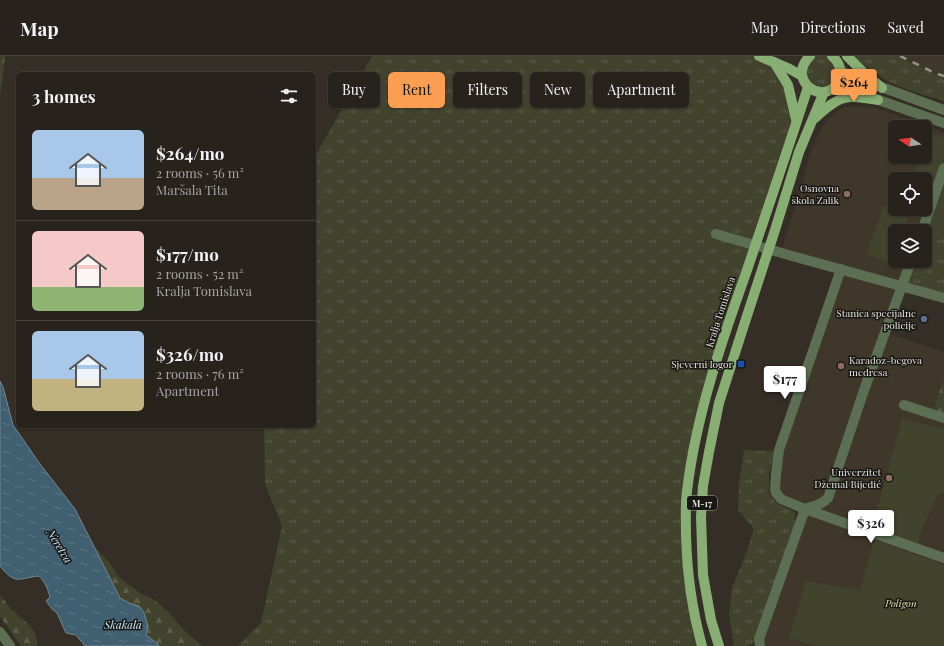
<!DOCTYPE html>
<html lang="en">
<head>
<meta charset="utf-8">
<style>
	body { margin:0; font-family:"Playfair Display",serif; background:#332f29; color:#f1f3f6; height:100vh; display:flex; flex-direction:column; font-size:15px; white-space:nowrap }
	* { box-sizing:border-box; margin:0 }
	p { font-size:13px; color:#a4a4a3 }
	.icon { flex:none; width:22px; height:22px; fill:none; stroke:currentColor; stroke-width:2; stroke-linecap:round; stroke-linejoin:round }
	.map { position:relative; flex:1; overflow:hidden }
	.drawer { position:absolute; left:16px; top:16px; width:300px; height:356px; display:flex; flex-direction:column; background:#27221c; border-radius:6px; box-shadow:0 1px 3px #0004,0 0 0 1px #433f3b }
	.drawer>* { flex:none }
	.top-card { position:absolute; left:328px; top:16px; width:380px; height:36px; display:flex; gap:8px }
	.needle { width:26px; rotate:282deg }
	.buttons { position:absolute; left:888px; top:64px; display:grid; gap:8px }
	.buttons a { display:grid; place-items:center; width:44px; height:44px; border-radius:6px; background:#27221c; box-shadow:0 1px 3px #0004,0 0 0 1px #433f3b; font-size:20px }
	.price { position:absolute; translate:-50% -34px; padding:0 9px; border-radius:4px; background:#fff; color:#222; font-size:13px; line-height:26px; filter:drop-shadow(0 1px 2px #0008) }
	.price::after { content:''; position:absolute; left:50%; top:24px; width:12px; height:9px; margin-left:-6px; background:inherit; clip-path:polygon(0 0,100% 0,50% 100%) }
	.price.on { background:#fb9e52; color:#111 }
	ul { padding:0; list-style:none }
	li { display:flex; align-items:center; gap:12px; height:100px; padding:0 16px }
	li+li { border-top:1px solid #433f3b }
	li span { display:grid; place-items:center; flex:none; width:112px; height:80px; border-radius:6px; color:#555 }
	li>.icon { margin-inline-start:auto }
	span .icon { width:48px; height:48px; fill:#fffc; stroke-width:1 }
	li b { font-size:17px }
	h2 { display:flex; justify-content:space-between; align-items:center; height:48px; padding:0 16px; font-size:17px }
	.pill { padding:0 14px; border-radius:6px; background:#27221c; box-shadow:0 1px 3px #0004,0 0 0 1px #433f3b; font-size:14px; line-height:36px }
	.pill.on { background:#fb9e52; color:#111 }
	header { display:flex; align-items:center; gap:24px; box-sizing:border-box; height:56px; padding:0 20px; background:#27221c; border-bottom:1px solid #433f3b }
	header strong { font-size:19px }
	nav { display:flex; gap:22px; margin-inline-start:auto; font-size:14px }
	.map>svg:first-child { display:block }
	.built { fill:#40372b; fill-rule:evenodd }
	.grass { fill:url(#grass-tufts) }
	.forest { fill:url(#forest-firs) }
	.green { fill:#41432d }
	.water { fill:url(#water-ripples); stroke:#728791 }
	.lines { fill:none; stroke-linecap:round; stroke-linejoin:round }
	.minor { stroke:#5d6f53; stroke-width:10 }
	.major { stroke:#89ae74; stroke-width:10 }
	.rail { stroke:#96918b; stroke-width:2.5; stroke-dasharray:7 7; stroke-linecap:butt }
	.education-dot { fill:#8d6e63; stroke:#191713; stroke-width:1.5 }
	.service-dot { fill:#5c6f8a; stroke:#191713; stroke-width:1.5 }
	.transit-dot { fill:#1a4fb4; stroke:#191713; stroke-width:1.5 }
	.labels { text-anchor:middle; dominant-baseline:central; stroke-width:3; stroke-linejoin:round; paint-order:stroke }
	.shield { fill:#191713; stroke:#a8a5a0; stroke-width:1 }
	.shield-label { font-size:9px; font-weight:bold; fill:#e5e2dd }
	.poi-label { font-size:10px; fill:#e5e2dd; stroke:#191713; text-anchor:end }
	.street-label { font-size:10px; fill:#e5e2dd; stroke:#191713 }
	.park-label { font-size:10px; font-style:italic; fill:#dae0a6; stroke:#191713 }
	.water-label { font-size:11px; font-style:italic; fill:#c3e6fa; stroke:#191713 }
</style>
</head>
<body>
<header>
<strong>Map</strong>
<nav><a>Map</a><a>Directions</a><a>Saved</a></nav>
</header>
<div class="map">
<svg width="944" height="590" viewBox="0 0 944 590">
	<defs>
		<pattern id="grass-tufts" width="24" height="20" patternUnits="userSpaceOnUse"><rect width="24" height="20" fill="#41432d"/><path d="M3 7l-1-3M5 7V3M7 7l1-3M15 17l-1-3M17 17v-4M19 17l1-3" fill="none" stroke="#5c5e4b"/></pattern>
		<pattern id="forest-firs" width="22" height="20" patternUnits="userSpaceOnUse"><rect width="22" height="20" fill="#41432d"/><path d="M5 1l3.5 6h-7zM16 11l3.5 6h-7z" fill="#5c5e4b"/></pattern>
		<pattern id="water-ripples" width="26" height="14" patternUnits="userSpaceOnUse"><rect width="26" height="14" fill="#406071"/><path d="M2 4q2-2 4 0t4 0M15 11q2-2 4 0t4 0" fill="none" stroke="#5b7685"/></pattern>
	</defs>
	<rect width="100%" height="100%" fill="#342e26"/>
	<g class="built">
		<path d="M 897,0 L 944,0 L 944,22 L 934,18 Z"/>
		<path d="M 850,50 L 876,52 L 944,77 L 944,112 L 922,175 L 895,175 L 895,205 L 911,205 L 886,277 L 944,296 L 944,322 L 932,358 L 944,362 L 944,590 L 761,590 L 805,453 L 781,443 L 776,418 L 841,213 L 781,197 L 812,93 L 821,73 L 829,62 L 840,53 ZM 895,71 L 925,71 L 925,101 L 895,101 ZM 895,123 L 925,123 L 925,153 L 895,153 Z"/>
	</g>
	<g class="grass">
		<path d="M 372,0 L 759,0 L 774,6 L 796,64 L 704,347 L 685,464 L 702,590 L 238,590 L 261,567 L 282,470 L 265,428 L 264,370 L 314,370 L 314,102 Z"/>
		<path d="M 813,0 L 829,0 L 840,16 L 831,32 L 813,33 L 804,12 Z"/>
		<path d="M 854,0 L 897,0 L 934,18 L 944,22 L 944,45 C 925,39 901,33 884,23 C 874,17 863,8 854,0 Z"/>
		<path d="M 924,169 L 944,175 L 944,242 L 902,230 L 911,205 L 925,205 L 925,175 Z"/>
		<path d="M 744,394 L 775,395 L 769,417 L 769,437 L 776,447 L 795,456 L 794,476 L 753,588 L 746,590 L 734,590 L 729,560 L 732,532 L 744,503 L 754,473 L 738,454 L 739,427 Z"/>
	</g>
	<g class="forest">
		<path d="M 0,0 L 5,0 L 2,28 L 0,39 Z"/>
		<path d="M 944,322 L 944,362 L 932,358 Z"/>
		<path d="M 94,490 L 109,506 L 118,520 L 126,527 L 140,537 L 155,544 L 169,557 L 184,574 L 202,590 L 159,590 L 158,588 L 146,579 L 148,570 L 139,550 L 129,547 L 120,542 Z"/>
		<path d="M 0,539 L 11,553 L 29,569 L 35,577 L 38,590 L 21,590 L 0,560 Z"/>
	</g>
	<g class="green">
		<path d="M 929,77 L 944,82 L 944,102 L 935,127 L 915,120 L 921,101 L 925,101 L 925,91 Z"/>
		<path d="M 944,112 L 944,175 L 924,169 Z"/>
		<path d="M 884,149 L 909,158 L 903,175 L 895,175 L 895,199 L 892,207 L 867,198 Z"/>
		<path d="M 902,363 L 944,373 L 944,436 L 937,439 L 919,480 L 919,489 L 872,472 Z"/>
		<path d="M 874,484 L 944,509 L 944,590 L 816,590 L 789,581 L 806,525 L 860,534 Z"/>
	</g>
	<path class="water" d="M 0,325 L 3,331 L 13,369 L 40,408 L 75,453 L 120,542 L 129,547 L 139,550 L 144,557 L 148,570 L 146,579 L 158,588 L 159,590 L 85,590 L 76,579 L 66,577 L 57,557 L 52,553 L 46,545 L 50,541 C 48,533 45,526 39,520 C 18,522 16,530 0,510 Z"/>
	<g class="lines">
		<g class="minor">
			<path d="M 841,15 L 860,23 L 944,54"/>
			<path d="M 834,31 L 856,36 L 944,67"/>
			<path d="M 922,175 L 944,112"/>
			<path d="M 716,178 L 792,200 L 944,242"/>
			<path d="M 841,213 L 779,394 L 776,418 L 775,433 L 776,437 L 781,443 L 805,453 L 944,502"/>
			<path d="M 904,349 L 944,362"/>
			<path d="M 0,576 L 10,590"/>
			<path d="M 760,590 L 759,583 L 805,453 C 815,449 820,450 828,442 L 863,337 L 911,205"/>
		</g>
		<g class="major">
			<path d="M 759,0 L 788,12 L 802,20"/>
			<path d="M 810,0 C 805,5 801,11 802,19 C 803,24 806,29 810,32 C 829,47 854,19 832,0"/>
			<path d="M 847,0 L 863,16 L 882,32"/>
			<path d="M 774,6 L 788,29 L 796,63"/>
			<path d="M 815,62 C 841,38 845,39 878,44"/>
			<path d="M 702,590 C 692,554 687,517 686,480 C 686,465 685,449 687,435 C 696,360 721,287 746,217 C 767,155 788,93 808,31"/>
			<path d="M 719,590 L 711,564 L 703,519 L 701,461 L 703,430 L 709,396 L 719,347 L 744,269 L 775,174 L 799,96 L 824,36"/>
		</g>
		<path class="rail" d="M 900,0 L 935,17 L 944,20"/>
	</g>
	<g class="education-dot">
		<circle cx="847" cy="138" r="4"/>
		<circle cx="841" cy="310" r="4"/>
		<circle cx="889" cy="422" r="4"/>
	</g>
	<circle class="service-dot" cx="924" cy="263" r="4"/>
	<rect class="transit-dot" x="737" y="304" width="8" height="8" rx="2"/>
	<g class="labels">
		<rect class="shield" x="687" y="440" width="30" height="14" rx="3"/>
		<g class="shield-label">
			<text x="702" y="447">M-17</text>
		</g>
		<g class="poi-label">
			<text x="839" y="132">Osnovna<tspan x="839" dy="12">škola Zalik</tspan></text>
			<text x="916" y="257">Stanica specijalne<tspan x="916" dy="12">policije</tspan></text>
			<text x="849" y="304" text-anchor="start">Karađoz-begova<tspan x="849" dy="12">medresa</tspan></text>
			<text x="733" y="308">Sjeverni logor</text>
			<text x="881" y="416">Univerzitet<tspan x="881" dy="12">Džemal Bijedić</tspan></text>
		</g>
		<g class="street-label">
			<text transform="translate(720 256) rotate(-72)">Kralja Tomislava</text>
		</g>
		<g class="park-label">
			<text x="901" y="547">Poligon</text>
		</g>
		<g class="water-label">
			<text transform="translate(60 490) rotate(59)">Neretva</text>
			<text x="123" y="568">Skakala</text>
		</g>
	</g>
</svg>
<div class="buttons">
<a><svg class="needle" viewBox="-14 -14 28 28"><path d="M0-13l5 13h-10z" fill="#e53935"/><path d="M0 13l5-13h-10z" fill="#a4a4a3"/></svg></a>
<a><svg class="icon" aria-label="locate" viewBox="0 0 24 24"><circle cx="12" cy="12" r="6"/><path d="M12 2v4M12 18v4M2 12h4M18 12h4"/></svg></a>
<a><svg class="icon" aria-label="layers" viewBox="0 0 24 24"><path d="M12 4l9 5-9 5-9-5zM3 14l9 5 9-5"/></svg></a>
</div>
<b class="price on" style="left:854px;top:47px">$264</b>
<b class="price" style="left:785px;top:344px">$177</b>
<b class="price" style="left:871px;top:488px">$326</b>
<div class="top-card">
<a class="pill">Buy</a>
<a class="pill on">Rent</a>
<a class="pill">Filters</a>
<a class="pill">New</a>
<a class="pill">Apartment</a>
</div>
<section class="drawer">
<h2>3 homes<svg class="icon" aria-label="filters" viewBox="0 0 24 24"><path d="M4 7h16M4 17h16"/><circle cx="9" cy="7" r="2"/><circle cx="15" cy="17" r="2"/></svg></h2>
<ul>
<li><span style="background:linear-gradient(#a9c7e8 60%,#b9a48a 0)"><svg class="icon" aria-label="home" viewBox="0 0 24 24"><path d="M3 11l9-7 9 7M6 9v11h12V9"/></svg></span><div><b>$264/mo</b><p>2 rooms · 56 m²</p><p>Maršala Tita</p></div></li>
<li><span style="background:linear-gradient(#f6c9c9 70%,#8fb573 0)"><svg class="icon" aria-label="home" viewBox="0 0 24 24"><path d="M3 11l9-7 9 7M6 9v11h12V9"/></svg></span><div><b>$177/mo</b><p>2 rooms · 52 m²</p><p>Kralja Tomislava</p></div></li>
<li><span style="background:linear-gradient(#a9c7e8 60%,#c2b280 0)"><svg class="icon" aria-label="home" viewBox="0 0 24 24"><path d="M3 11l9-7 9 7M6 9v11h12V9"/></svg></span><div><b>$326/mo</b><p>2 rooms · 76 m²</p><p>Apartment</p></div></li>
</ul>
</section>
</div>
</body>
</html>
